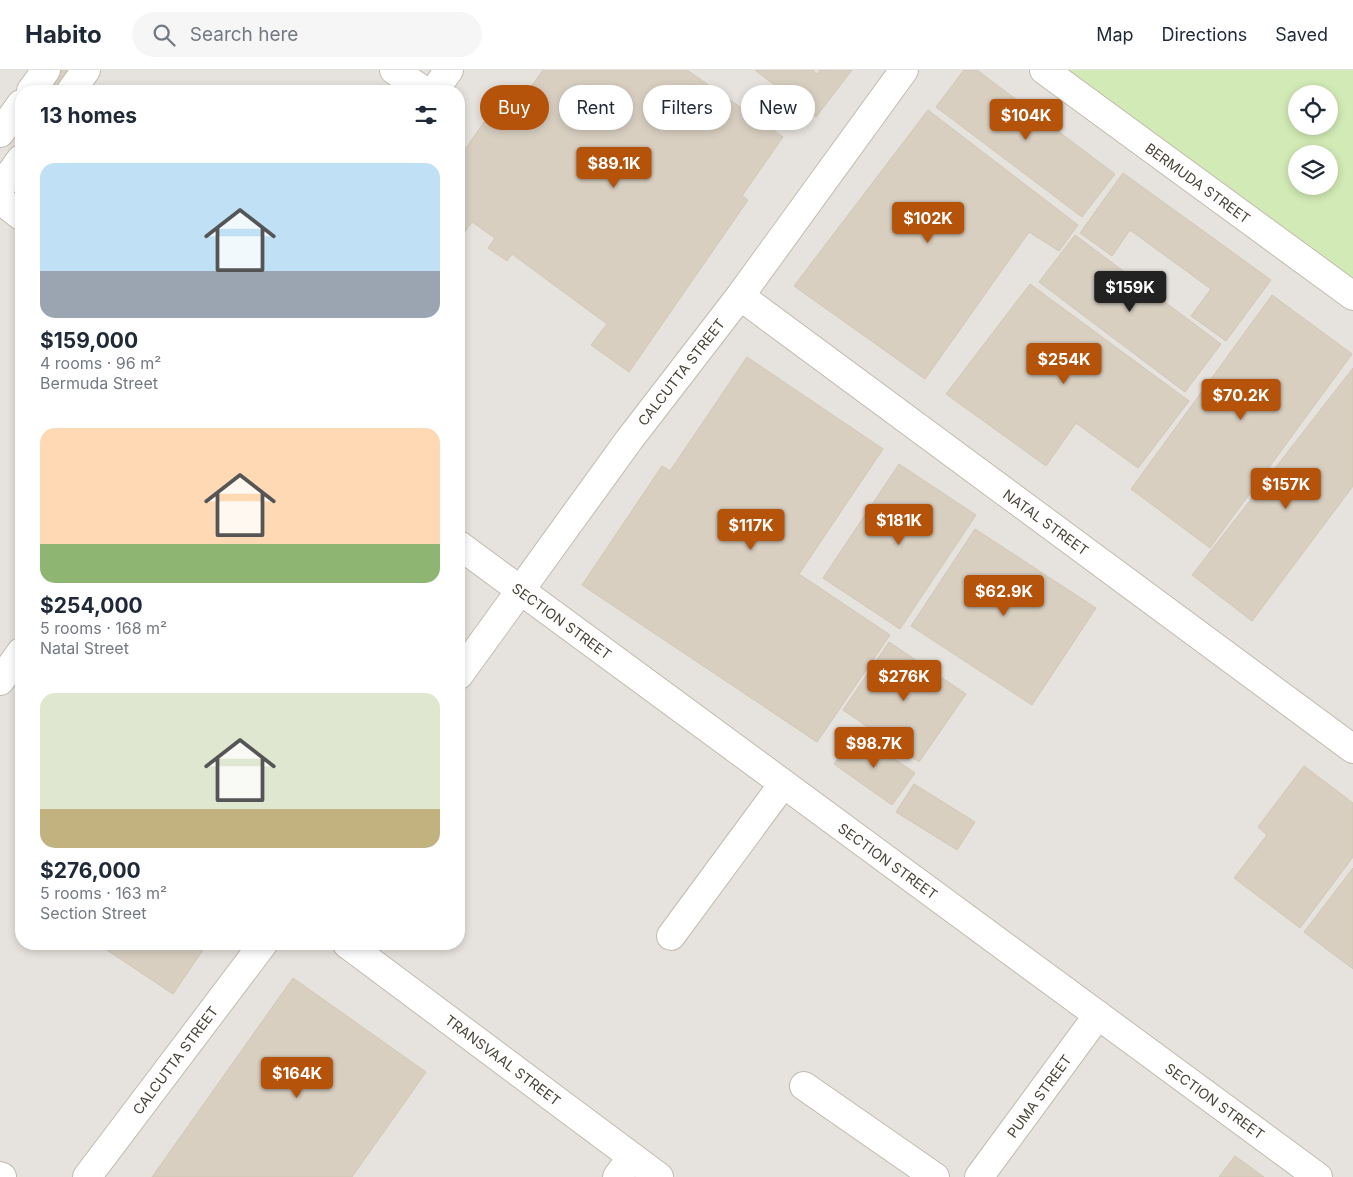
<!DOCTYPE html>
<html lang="en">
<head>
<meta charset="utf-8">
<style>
	body { margin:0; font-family:Inter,sans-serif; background:#f6f6f7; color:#1f2937; height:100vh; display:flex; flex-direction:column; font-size:19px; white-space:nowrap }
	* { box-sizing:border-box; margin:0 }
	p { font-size:16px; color:#747a83 }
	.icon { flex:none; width:28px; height:28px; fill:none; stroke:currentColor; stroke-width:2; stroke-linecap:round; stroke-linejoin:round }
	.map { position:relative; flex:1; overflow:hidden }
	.side { position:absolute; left:15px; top:15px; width:450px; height:865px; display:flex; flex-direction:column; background:#fff; border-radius:20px; box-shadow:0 2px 8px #0003 }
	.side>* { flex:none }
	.guide { position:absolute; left:480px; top:15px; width:475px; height:45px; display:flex; gap:10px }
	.controls { position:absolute; left:1288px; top:15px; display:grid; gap:10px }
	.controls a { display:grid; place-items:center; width:50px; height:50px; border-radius:50%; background:#fff; box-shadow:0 2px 8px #0003; font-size:25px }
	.price { position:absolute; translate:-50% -42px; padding:0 11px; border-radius:5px; background:#b45309; color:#fff; font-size:16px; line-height:32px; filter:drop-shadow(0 1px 2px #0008) }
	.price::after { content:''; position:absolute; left:50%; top:30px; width:15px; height:11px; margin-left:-8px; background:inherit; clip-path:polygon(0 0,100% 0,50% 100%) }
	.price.current { background:#222; color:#fff }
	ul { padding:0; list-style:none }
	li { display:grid; align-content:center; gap:10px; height:265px; padding:0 25px }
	li span { display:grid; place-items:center; height:155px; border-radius:15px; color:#555 }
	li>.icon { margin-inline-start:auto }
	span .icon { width:90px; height:90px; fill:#fffc; stroke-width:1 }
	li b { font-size:21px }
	h2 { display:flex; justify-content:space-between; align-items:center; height:60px; padding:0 25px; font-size:21px }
	.chip { padding:0 18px; border-radius:22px; background:#fff; box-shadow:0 2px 8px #0003; font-size:18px; line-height:45px }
	.chip.current { background:#b45309; color:#fff }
	header { display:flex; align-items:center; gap:30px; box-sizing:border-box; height:70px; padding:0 25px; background:#fff; border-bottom:1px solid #e0e1e3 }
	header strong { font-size:24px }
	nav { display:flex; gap:28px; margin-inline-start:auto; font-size:18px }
	.search { width:350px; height:45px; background:#f6f6f7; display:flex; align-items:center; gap:12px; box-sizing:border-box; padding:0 18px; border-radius:28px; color:#747a83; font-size:19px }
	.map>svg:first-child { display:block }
	.industrial { fill:#e6e2dd; fill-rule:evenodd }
	.green { fill:#d2eab5; fill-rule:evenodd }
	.building { fill:#d8cfc1; stroke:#d3c7b4 }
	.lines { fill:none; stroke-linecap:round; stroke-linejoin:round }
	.minor-casing { stroke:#c2bbae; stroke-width:30 }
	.minor { stroke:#fff; stroke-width:28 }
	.labels { text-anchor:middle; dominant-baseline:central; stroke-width:4; stroke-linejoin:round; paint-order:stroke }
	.street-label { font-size:14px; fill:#4b4439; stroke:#fff }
</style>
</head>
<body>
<header>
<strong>Habito</strong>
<div class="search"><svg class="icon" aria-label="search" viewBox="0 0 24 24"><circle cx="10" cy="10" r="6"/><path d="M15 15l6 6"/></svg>Search here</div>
<nav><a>Map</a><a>Directions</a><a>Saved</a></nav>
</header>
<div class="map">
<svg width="1353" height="1107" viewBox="0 0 1353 1107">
	<rect width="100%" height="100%" fill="#f6f3ec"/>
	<path class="industrial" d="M 0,0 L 1041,0 L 1353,229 L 1353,1107 L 0,1107 ZM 21,21 L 459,21 L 459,874 L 21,874 Z"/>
	<path class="green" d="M 1068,0 L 1353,0 L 1353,211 ZM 1296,24 L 1329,24 L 1329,56 L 1296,56 ZM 1296,84 L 1329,84 L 1329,116 L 1296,116 Z"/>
	<g class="building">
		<path d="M 62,0 L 79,0 L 61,21 L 51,14 Z"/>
		<path d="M 543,0 L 687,0 L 783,67 L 742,126 L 748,130 L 629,302 L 591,275 L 607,254 L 512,184 L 507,191 L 488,178 L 495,168 L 472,152 L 464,163 L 459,159 L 459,88 L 503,25 L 518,35 Z"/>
		<path d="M 755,0 L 813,0 L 817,4 L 820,0 L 852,0 L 816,47 Z"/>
		<path d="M 964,0 L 977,0 L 1115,104 L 1082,147 L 936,37 Z"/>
		<path d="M 928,40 L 1078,155 L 1059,181 L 1029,162 L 925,309 L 794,216 Z"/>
		<path d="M 1123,103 L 1271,210 L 1226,271 L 1191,246 L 1211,219 L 1130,160 L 1112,186 L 1080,163 Z"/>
		<path d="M 1075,165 L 1221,274 L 1185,322 L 1039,212 Z"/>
		<path d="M 1030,214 L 1189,331 L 1138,398 L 1076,353 L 1046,396 L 946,324 Z"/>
		<path d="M 1272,225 L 1352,284 L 1210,478 L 1131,419 Z"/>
		<path d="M 747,287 L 883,379 L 799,504 L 890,565 L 817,672 L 582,515 L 662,396 L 670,401 Z"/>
		<path d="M 1353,298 L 1353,416 L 1252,551 L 1192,505 Z"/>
		<path d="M 899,394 L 976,445 L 900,559 L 823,508 Z"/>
		<path d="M 975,459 L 1096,538 L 1032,635 L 911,556 Z"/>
		<path d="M 889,572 L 966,624 L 919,692 L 843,640 Z"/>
		<path d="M 856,662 L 915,703 L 892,735 L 834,694 Z"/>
		<path d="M 1304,696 L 1353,733 L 1353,787 L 1300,858 L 1234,808 L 1267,765 L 1258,757 Z"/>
		<path d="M 914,714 L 975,752 L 957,780 L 896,742 Z"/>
		<path d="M 1353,798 L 1353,899 L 1304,862 Z"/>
		<path d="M 98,874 L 207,874 L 173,924 Z"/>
		<path d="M 293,908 L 426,1002 L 352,1107 L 152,1107 Z"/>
		<path d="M 1235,1086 L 1264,1107 L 1219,1107 Z"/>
	</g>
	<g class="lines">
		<g class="minor-casing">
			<g id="minor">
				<path d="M 394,0 L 424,21"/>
				<path d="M 1044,0 L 1353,226"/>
				<path d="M 31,21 L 46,0"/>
				<path d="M 71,21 L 86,0"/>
				<path d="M 434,21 L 449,0"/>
				<path d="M 0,63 L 21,34"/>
				<path d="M 0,118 L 21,89"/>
				<path d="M 0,130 L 21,146"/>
				<path d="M 740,226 L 1353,679"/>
				<path d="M 459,475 L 1318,1107"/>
				<path d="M 459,605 L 629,370 L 740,226 L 904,0"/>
				<path d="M 0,611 L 21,582"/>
				<path d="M 671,866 L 783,714"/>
				<path d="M 347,874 L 659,1107"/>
				<path d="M 804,1016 L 935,1107"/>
				<path d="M 0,1106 L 2,1107"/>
				<path d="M 87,1107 L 263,874"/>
				<path d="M 617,1107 L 632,1087"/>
				<path d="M 979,1107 L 1098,945"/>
			</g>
		</g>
		<use href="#minor" class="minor"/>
	</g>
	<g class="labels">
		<g class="street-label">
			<text transform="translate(1198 113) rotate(36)">BERMUDA STREET</text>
			<text transform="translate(681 302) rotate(-52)">CALCUTTA STREET</text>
			<text transform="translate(1046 452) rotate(36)">NATAL STREET</text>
			<text transform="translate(562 551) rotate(36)">SECTION STREET</text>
			<text transform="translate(888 791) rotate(36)">SECTION STREET</text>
			<text transform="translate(175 990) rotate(-53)">CALCUTTA STREET</text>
			<text transform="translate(503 990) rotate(37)">TRANSVAAL STREET</text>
			<text transform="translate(1039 1026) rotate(-54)">PUMA STREET</text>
			<text transform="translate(1215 1031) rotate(36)">SECTION STREET</text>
		</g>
	</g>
</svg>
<div class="controls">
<a><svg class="icon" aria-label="locate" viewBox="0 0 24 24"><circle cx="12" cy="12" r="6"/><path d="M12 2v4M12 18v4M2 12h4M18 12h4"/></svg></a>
<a><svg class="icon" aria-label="layers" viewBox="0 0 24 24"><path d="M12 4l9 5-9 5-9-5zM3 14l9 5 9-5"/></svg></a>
</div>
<b class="price" style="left:1026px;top:71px">$104K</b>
<b class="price" style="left:614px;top:119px">$89.1K</b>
<b class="price" style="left:928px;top:174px">$102K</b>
<b class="price current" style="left:1130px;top:243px">$159K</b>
<b class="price" style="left:1064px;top:315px">$254K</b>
<b class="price" style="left:1241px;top:351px">$70.2K</b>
<b class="price" style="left:1286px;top:440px">$157K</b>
<b class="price" style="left:899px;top:476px">$181K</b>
<b class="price" style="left:751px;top:481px">$117K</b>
<b class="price" style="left:1004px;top:547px">$62.9K</b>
<b class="price" style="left:904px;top:632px">$276K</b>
<b class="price" style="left:874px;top:699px">$98.7K</b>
<b class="price" style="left:297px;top:1029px">$164K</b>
<div class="guide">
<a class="chip current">Buy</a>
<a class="chip">Rent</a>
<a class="chip">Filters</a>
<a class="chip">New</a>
</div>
<section class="side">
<h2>13 homes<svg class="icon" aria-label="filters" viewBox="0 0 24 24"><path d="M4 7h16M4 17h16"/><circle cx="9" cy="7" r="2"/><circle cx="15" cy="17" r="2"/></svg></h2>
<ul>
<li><span style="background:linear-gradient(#bfe0f5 70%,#9aa5b1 0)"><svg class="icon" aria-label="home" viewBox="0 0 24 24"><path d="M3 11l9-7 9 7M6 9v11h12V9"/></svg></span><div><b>$159,000</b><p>4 rooms · 96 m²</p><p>Bermuda Street</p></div></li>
<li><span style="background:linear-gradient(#ffd9b3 75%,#8fb573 0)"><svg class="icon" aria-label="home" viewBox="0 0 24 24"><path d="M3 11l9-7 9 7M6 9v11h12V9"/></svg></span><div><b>$254,000</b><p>5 rooms · 168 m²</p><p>Natal Street</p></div></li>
<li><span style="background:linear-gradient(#dfe7d0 75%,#c2b280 0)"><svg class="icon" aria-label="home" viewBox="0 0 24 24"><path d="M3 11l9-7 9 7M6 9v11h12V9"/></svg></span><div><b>$276,000</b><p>5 rooms · 163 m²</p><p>Section Street</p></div></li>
</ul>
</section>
</div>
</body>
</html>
